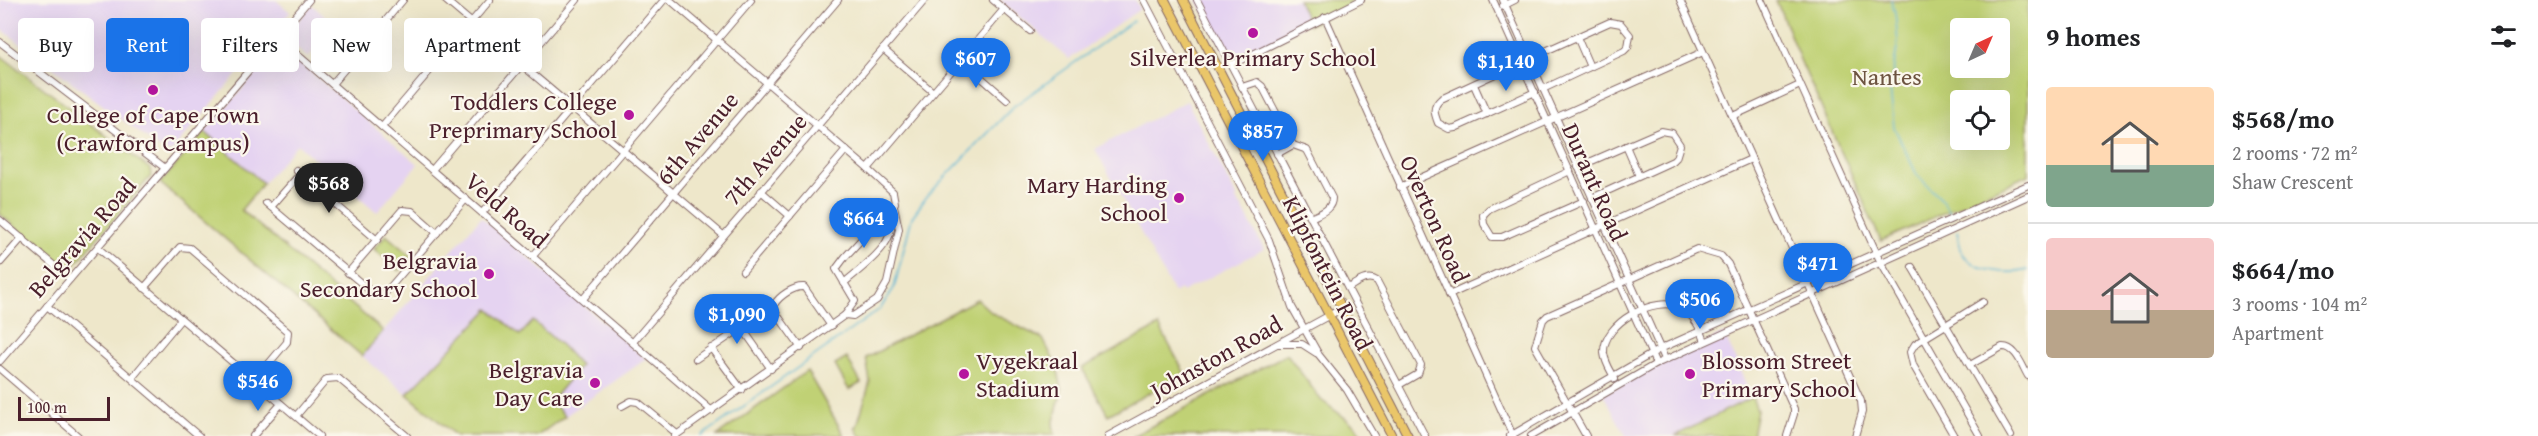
<!DOCTYPE html>
<html lang="en">
<head>
<meta charset="utf-8">
<style>
	body { margin:0; font-family:"Gentium Book Plus",serif; background:#f2f2f2; color:#202124; height:100vh; display:flex; flex-direction:column; font-size:22px; white-space:nowrap }
	* { box-sizing:border-box; margin:0 }
	p { font-size:20px; color:#757577 }
	.icon { flex:none; width:33px; height:33px; fill:none; stroke:currentColor; stroke-width:2; stroke-linecap:round; stroke-linejoin:round }
	.map { position:relative; flex:1; overflow:hidden }
	.side { display:flex; flex-direction:column; background:#fff; width:510px }
	.side>* { flex:none }
	.guide { position:absolute; left:18px; top:18px; width:570px; height:54px; display:flex; gap:12px }
	.needle { width:39px; rotate:44deg }
	.fabs { position:absolute; left:1950px; top:18px; display:grid; gap:12px }
	.fabs a { display:grid; place-items:center; width:60px; height:60px; border-radius:6px; background:#fff; box-shadow:0 6px 24px #0002; font-size:30px }
	.scale { position:absolute; left:18px; bottom:15px; width:92px; box-sizing:border-box; padding-left:6px; border:3px solid #4a1f2b; border-top:0; font-size:16px; line-height:21px; white-space:nowrap; color:#4a1f2b; -webkit-text-stroke:4px #fbf7ec; paint-order:stroke }
	.price { position:absolute; translate:-50% -51px; padding:0 14px; border-radius:21px; background:#1a73e8; color:#fff; font-size:20px; line-height:39px; filter:drop-shadow(0 2px 3px #0008) }
	.price::after { content:''; position:absolute; left:50%; top:36px; width:18px; height:14px; margin-left:-9px; background:inherit; clip-path:polygon(0 0,100% 0,50% 100%) }
	.price.current { background:#222; color:#fff }
	ul { padding:0; list-style:none }
	li { display:flex; align-items:center; gap:18px; height:150px; padding:0 18px }
	li+li { border-top:2px solid #e0e0e0 }
	li span { display:grid; place-items:center; flex:none; width:168px; height:120px; border-radius:6px; color:#555 }
	li>.icon { margin-inline-start:auto }
	span .icon { width:72px; height:72px; fill:#fffc; stroke-width:1 }
	li b { font-size:26px }
	h2 { display:flex; justify-content:space-between; align-items:center; height:72px; padding:0 18px; font-size:26px }
	.tag { padding:0 21px; border-radius:6px; background:#fff; box-shadow:0 6px 24px #0002; font-size:21px; line-height:54px }
	.tag.current { background:#1a73e8; color:#fff }
	main { display:flex; flex:1; min-height:0 }
	.map>svg:first-child { display:block }
	.built { fill:#e5d3f1 }
	.green { fill:#c0d174; stroke:#857850; stroke-width:1.5; fill-rule:evenodd }
	.lines { fill:none; stroke-linecap:round; stroke-linejoin:round }
	.stream { stroke:#56b4d4; stroke-width:1.5 }
	.minor-casing { stroke:#836563; stroke-width:8 }
	.major-casing { stroke:#836563; stroke-width:10 }
	.minor { stroke:#fff; stroke-width:6 }
	.major { stroke:#eac669; stroke-width:8 }
	.poi-dot { fill:#b5179e; stroke:#fbf7ec; stroke-width:2 }
	.labels { text-anchor:middle; dominant-baseline:central; stroke-width:4.5; stroke-linejoin:round; paint-order:stroke }
	.poi-label { font-size:24px; fill:#4a1f2b; stroke:#fbf7ec; text-anchor:end }
	.park-label { font-size:24px; fill:#6d5441; stroke:#fbf7ec }
	.street-label { font-size:24px; fill:#4a1f2b; stroke:#fbf7ec }
</style>
</head>
<body>
<main>
<div class="map">
<svg width="2028" height="436" viewBox="0 0 2028 436">
	<rect width="100%" height="100%" fill="#fbf7ec"/>
	<filter id="ink" filterUnits="userSpaceOnUse"><feTurbulence type="fractalNoise" baseFrequency=".0167" numOctaves="2"/><feDisplacementMap in="SourceGraphic" scale="12" xChannelSelector="R" yChannelSelector="G"/><feConvolveMatrix kernelMatrix="1 2 1 2 8 2 1 2 1" color-interpolation-filters="sRGB"/></filter>
	<filter id="wash" filterUnits="userSpaceOnUse"><feTurbulence type="fractalNoise" baseFrequency=".008" numOctaves="4" result="noise"/><feDisplacementMap in="SourceGraphic" scale="24" xChannelSelector="R" yChannelSelector="G"/><feGaussianBlur stdDeviation="1.35" result="paint"/><feColorMatrix in="noise" values="0 0 0 0 0 0 0 0 0 0 0 0 0 0 0 0 0 1.4 0 .05"/><feComposite in="paint" operator="in"/></filter>
	<g filter="url(#wash)">
		<rect width="100%" height="100%" fill="#eee7ca"/>
		<g class="built">
			<path d="M 0,0 L 276,0 L 290,12 L 171,152 L 165,152 L 0,28 Z"/>
			<path d="M 1000,0 L 1135,0 L 1140,9 L 1069,59 Z"/>
			<path d="M 1197,0 L 1350,0 L 1231,65 Z"/>
			<path d="M 312,5 L 335,25 L 308,58 L 287,39 L 286,35 Z"/>
			<path d="M 284,49 L 418,164 L 377,212 L 297,144 L 219,234 L 160,183 L 276,50 Z"/>
			<path d="M 1187,101 L 1237,197 L 1236,200 L 1242,207 L 1264,249 L 1182,292 L 1180,289 L 1174,293 L 1095,149 Z"/>
			<path d="M 481,217 L 646,359 L 537,436 L 456,436 L 362,356 Z"/>
			<path d="M 1724,333 L 1757,410 L 1752,436 L 1626,436 L 1603,394 Z"/>
		</g>
		<g class="green">
			<path d="M 1298,0 L 1350,0 L 1352,3 L 1309,25 Z"/>
			<path d="M 1776,0 L 2028,0 L 2028,175 L 1881,241 L 1801,62 ZM 1960,28 L 2000,28 L 2000,68 L 1960,68 ZM 1960,100 L 2000,100 L 2000,140 L 1960,140 Z"/>
			<path d="M 0,55 L 150,169 L 151,176 L 71,269 L 65,270 L 0,214 Z"/>
			<path d="M 205,132 L 263,183 L 241,210 L 383,331 L 362,356 L 160,183 Z"/>
			<path d="M 386,235 L 412,257 L 399,271 L 374,249 Z"/>
			<path d="M 977,299 L 992,313 L 1043,339 L 1057,367 L 1062,389 L 1053,425 L 1055,434 L 860,436 L 855,427 L 857,426 L 870,382 L 866,358 Z"/>
			<path d="M 489,309 L 520,335 L 533,321 L 562,346 L 580,366 L 551,401 L 565,416 L 537,436 L 456,436 L 407,394 Z"/>
			<path d="M 1159,326 L 1185,374 L 1108,415 L 1082,368 Z"/>
			<path d="M 1287,354 L 1321,400 L 1356,426 L 1362,436 L 1133,436 Z"/>
			<path d="M 847,358 L 861,383 L 849,390 L 835,365 Z"/>
			<path d="M 807,371 L 844,435 L 717,436 Z"/>
			<path d="M 1752,397 L 1757,410 L 1752,436 L 1675,436 Z"/>
		</g>
		<g class="lines">
			<g class="stream">
				<path d="M 1891,0 L 1895,13 L 1898,42 L 1890,89 L 1894,127 L 1917,175 L 1943,201 L 1952,218"/>
				<path d="M 1957,231 C 1959,238 1959,247 1963,254 C 1975,272 2009,275 2028,270"/>
				<path d="M 702,436 L 880,309 L 894,288 L 912,217 L 928,195 L 1014,106 L 1133,21"/>
			</g>
		</g>
	</g>
	<g filter="url(#ink)">
		<g class="lines">
			<g class="minor-casing">
				<g id="minor">
					<path d="M 445,0 L 723,235"/>
					<path d="M 670,0 L 868,169 L 893,192 L 895,203 L 845,257 L 836,269 L 855,301 L 845,315 L 675,436"/>
					<path d="M 993,0 L 1030,31"/>
					<path d="M 1144,0 L 1269,240 L 1292,307 L 1319,355 L 1347,390 L 1374,436"/>
					<path d="M 1197,0 L 1425,436"/>
					<path d="M 1493,0 L 1656,364"/>
					<path d="M 1503,0 L 1665,359"/>
					<path d="M 1680,0 L 1861,401 L 1862,412 L 1855,436"/>
					<path d="M 1762,0 L 1881,263 L 1980,436"/>
					<path d="M 1503,6 L 1515,0"/>
					<path d="M 1325,17 L 1513,436"/>
					<path d="M 277,37 L 712,411"/>
					<path d="M 1577,37 L 1590,67"/>
					<path d="M 0,42 L 165,168"/>
					<path d="M 883,49 L 933,92"/>
					<path d="M 1530,58 L 1610,22 L 1621,24 L 1630,35 L 1628,47 L 1624,51 L 1543,89"/>
					<path d="M 961,60 L 1007,100"/>
					<path d="M 1521,62 L 1441,99 C 1432,107 1434,113 1438,123 L 1449,129 L 1455,128 L 1535,92"/>
					<path d="M 1231,65 L 1361,0"/>
					<path d="M 332,84 L 403,0"/>
					<path d="M 1474,85 L 1487,114"/>
					<path d="M 1242,87 L 1257,82 L 1262,86 L 1293,145"/>
					<path d="M 1733,116 L 1800,85"/>
					<path d="M 382,127 L 490,0"/>
					<path d="M 1626,146 L 1639,176"/>
					<path d="M 1277,154 L 1293,145 L 1307,150 L 1332,198 C 1332,210 1320,213 1311,218"/>
					<path d="M 1578,167 L 1661,131 L 1672,133 L 1680,145 L 1676,158 L 1673,161 L 1592,198"/>
					<path d="M 868,169 L 1004,9"/>
					<path d="M 296,170 L 377,240"/>
					<path d="M 432,170 L 577,0"/>
					<path d="M 1570,171 L 1489,209 L 1483,215 L 1484,224 L 1492,237 L 1502,237 L 1584,201"/>
					<path d="M 1400,187 L 1703,52"/>
					<path d="M 761,191 L 790,216"/>
					<path d="M 266,203 L 374,294 L 381,296 L 385,293 L 466,199"/>
					<path d="M 271,207 L 300,174"/>
					<path d="M 482,213 L 664,0"/>
					<path d="M 0,220 L 70,279"/>
					<path d="M 98,248 L 319,436"/>
					<path d="M 533,256 L 751,0"/>
					<path d="M 0,263 L 22,238"/>
					<path d="M 1912,267 L 2011,436"/>
					<path d="M 743,271 L 846,150"/>
					<path d="M 348,273 L 402,210 L 412,211 L 437,233"/>
					<path d="M 844,283 C 863,266 903,241 888,212"/>
					<path d="M 144,288 L 180,247 L 190,248 L 288,332 L 287,342 L 254,381"/>
					<path d="M 1348,288 C 1357,283 1367,274 1377,281 L 1421,365 L 1418,374 L 1399,385"/>
					<path d="M 1449,295 L 1751,159"/>
					<path d="M 583,299 L 838,0"/>
					<path d="M 47,306 L 199,436"/>
					<path d="M 845,315 L 853,316 L 877,300 L 887,283 L 899,229 L 894,206"/>
					<path d="M 633,342 L 925,0"/>
					<path d="M 1278,344 L 1302,344 L 1316,353"/>
					<path d="M 711,348 L 742,390"/>
					<path d="M 801,348 L 776,313 L 774,305 C 779,296 794,286 804,287 L 831,326"/>
					<path d="M 696,359 L 740,329 L 745,332 L 771,369"/>
					<path d="M 0,361 L 309,0"/>
					<path d="M 1970,365 L 2002,347 C 2016,346 2022,366 2028,376"/>
					<path d="M 0,369 L 78,436"/>
					<path d="M 132,378 L 181,319"/>
					<path d="M 1615,379 C 1611,371 1605,363 1604,353 C 1602,323 1656,294 1681,308 C 1694,315 1700,328 1705,341"/>
					<path d="M 622,406 L 631,401 L 638,402 L 677,434"/>
					<path d="M 296,416 L 327,379 L 338,378 L 407,436"/>
					<path d="M 253,436 L 281,404"/>
					<path d="M 1108,436 L 1341,309"/>
					<path d="M 1510,436 L 1660,349 L 2028,185"/>
					<path d="M 1531,436 L 1656,364 L 2028,196"/>
					<path d="M 1586,436 L 1535,346 L 1543,320 L 1547,316 L 1697,249 L 1721,256 L 1728,264 L 1794,409 L 1794,414 L 1787,436"/>
					<path d="M 1954,436 L 1913,365 L 1910,352 L 1915,344 L 1983,302"/>
				</g>
			</g>
			<g class="major-casing">
				<g id="major">
					<path d="M 1165,0 L 1392,436"/>
					<path d="M 1183,0 L 1408,436"/>
				</g>
			</g>
			<use href="#minor" class="minor"/>
			<use href="#major" class="major"/>
		</g>
	</g>
	<g class="poi-dot">
		<circle cx="1253" cy="33" r="6"/>
		<circle cx="153" cy="90" r="6"/>
		<circle cx="629" cy="115" r="6"/>
		<circle cx="1179" cy="198" r="6"/>
		<circle cx="489" cy="274" r="6"/>
		<circle cx="964" cy="374" r="6"/>
		<circle cx="1690" cy="374" r="6"/>
		<circle cx="595" cy="383" r="6"/>
	</g>
	<g class="labels">
		<g class="poi-label">
			<text x="1253" y="57" text-anchor="middle">Silverlea Primary School</text>
			<text x="617" y="101">Toddlers College<tspan x="617" dy="28">Preprimary School</tspan></text>
			<text x="153" y="114" text-anchor="middle">College of Cape Town<tspan x="153" dy="28">(Crawford Campus)</tspan></text>
			<text x="1167" y="184">Mary Harding<tspan x="1167" dy="28">School</tspan></text>
			<text x="477" y="260">Belgravia<tspan x="477" dy="28">Secondary School</tspan></text>
			<text x="976" y="360" text-anchor="start">Vygekraal<tspan x="976" dy="28">Stadium</tspan></text>
			<text x="1702" y="360" text-anchor="start">Blossom Street<tspan x="1702" dy="28">Primary School</tspan></text>
			<text x="583" y="369">Belgravia<tspan x="583" dy="28">Day Care</tspan></text>
		</g>
		<g class="park-label">
			<text x="1887" y="76">Nantes</text>
		</g>
		<g class="street-label">
			<text transform="translate(697 138) rotate(-50)">6th Avenue</text>
			<text transform="translate(765 159) rotate(-49)">7th Avenue</text>
			<text transform="translate(1595 182) rotate(66)">Durant Road</text>
			<text transform="translate(507 210) rotate(41)">Veld Road</text>
			<text transform="translate(1435 219) rotate(66)">Overton Road</text>
			<text transform="translate(82 237) rotate(-49)">Belgravia Road</text>
			<text transform="translate(1328 273) rotate(63)">Klipfontein Road</text>
			<text transform="translate(1216 357) rotate(-29)">Johnston Road</text>
		</g>
	</g>
</svg>
<div class="fabs">
<a><svg class="needle" viewBox="-14 -14 28 28"><path d="M0-13l5 13h-10z" fill="#e53935"/><path d="M0 13l5-13h-10z" fill="#757577"/></svg></a>
<a><svg class="icon" aria-label="locate" viewBox="0 0 24 24"><circle cx="12" cy="12" r="6"/><path d="M12 2v4M12 18v4M2 12h4M18 12h4"/></svg></a>
</div>
<div class="scale">100 m</div>
<b class="price" style="left:976px;top:89px">$607</b>
<b class="price" style="left:1506px;top:92px">$1,140</b>
<b class="price" style="left:1263px;top:162px">$857</b>
<b class="price current" style="left:329px;top:214px">$568</b>
<b class="price" style="left:864px;top:249px">$664</b>
<b class="price" style="left:1818px;top:294px">$471</b>
<b class="price" style="left:1700px;top:330px">$506</b>
<b class="price" style="left:737px;top:345px">$1,090</b>
<b class="price" style="left:258px;top:412px">$546</b>
<div class="guide">
<a class="tag">Buy</a>
<a class="tag current">Rent</a>
<a class="tag">Filters</a>
<a class="tag">New</a>
<a class="tag">Apartment</a>
</div>
</div>
<section class="side">
<h2>9 homes<svg class="icon" aria-label="filters" viewBox="0 0 24 24"><path d="M4 7h16M4 17h16"/><circle cx="9" cy="7" r="2"/><circle cx="15" cy="17" r="2"/></svg></h2>
<ul>
<li><span style="background:linear-gradient(#ffd9b3 65%,#7fa58c 0)"><svg class="icon" aria-label="home" viewBox="0 0 24 24"><path d="M3 11l9-7 9 7M6 9v11h12V9"/></svg></span><div><b>$568/mo</b><p>2 rooms · 72 m²</p><p>Shaw Crescent</p></div></li>
<li><span style="background:linear-gradient(#f6c9c9 60%,#b9a48a 0)"><svg class="icon" aria-label="home" viewBox="0 0 24 24"><path d="M3 11l9-7 9 7M6 9v11h12V9"/></svg></span><div><b>$664/mo</b><p>3 rooms · 104 m²</p><p>Apartment</p></div></li>
</ul>
</section>
</main>
</body>
</html>
